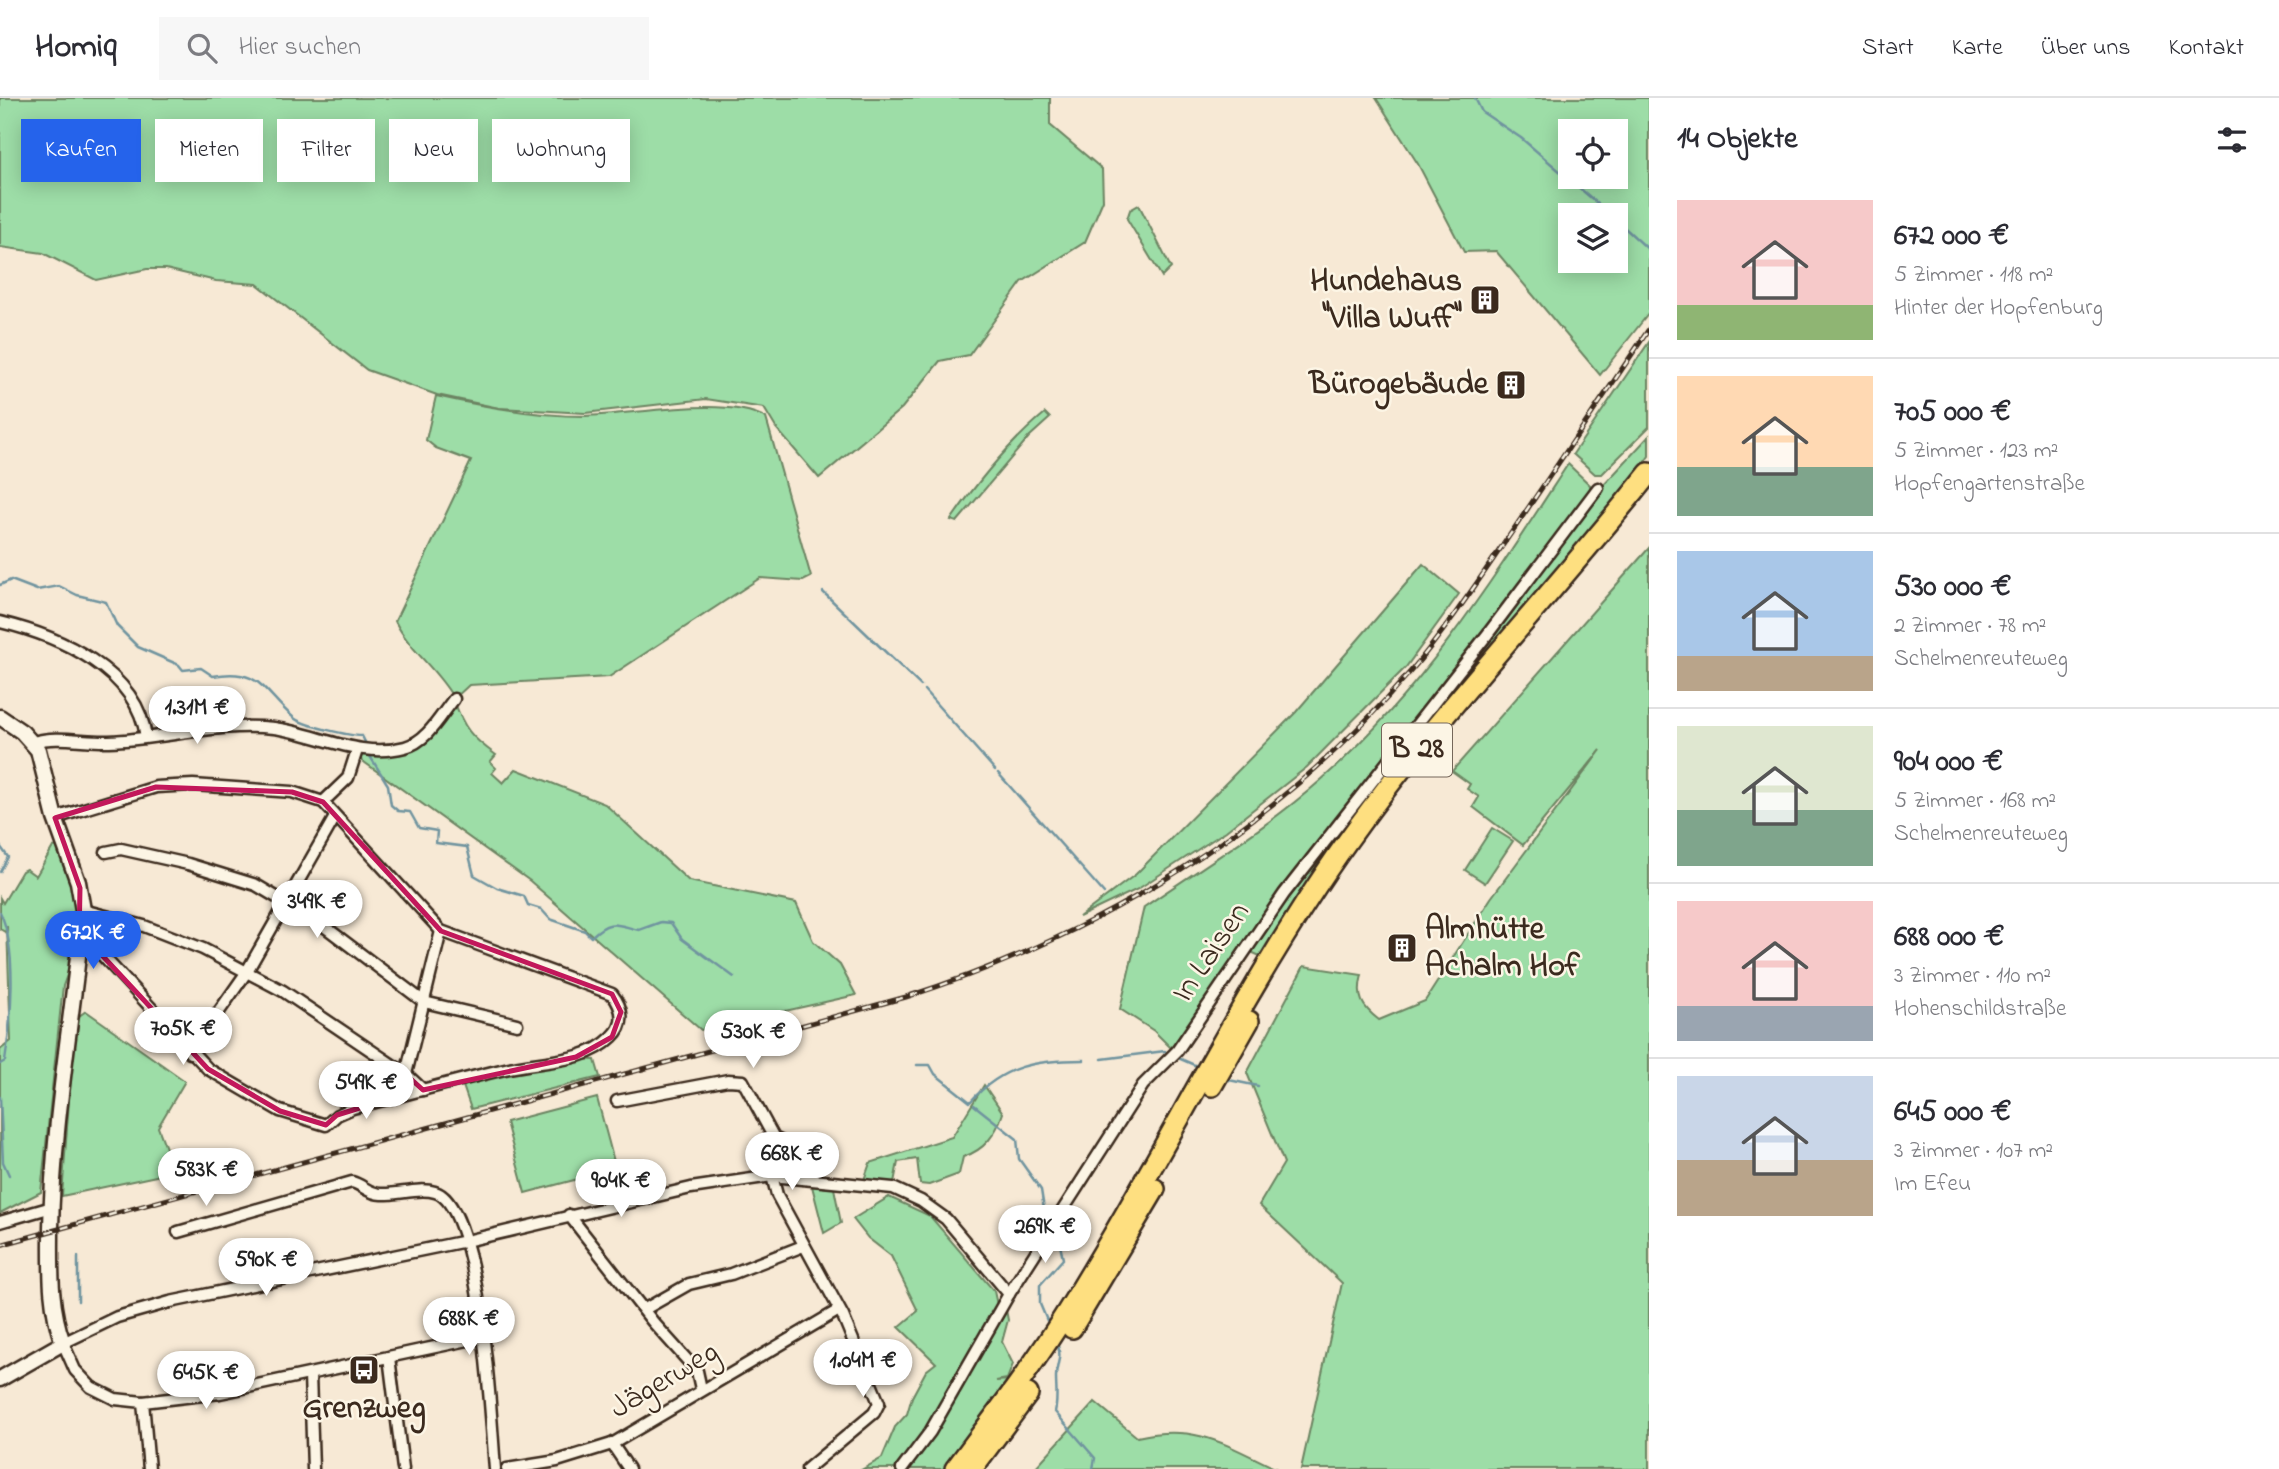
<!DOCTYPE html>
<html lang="de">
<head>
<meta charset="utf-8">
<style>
	body { margin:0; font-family:"Indie Flower",sans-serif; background:#f7f7f7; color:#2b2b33; height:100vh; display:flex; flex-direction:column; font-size:26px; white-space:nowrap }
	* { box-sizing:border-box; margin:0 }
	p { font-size:23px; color:#7c7c81 }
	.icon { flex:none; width:38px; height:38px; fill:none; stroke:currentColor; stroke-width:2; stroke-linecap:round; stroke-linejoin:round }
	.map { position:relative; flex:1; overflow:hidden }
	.details { display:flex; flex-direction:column; background:#fff; width:630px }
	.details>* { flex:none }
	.banner { position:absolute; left:21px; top:21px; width:665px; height:63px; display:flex; gap:14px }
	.controls { position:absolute; left:1558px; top:21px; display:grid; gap:14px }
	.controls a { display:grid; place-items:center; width:70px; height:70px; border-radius:0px; background:#fff; box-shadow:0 4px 18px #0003; font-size:35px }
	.price { position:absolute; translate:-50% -60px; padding:0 16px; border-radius:24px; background:#fff; color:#222; font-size:23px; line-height:46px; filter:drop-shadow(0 2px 4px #0008) }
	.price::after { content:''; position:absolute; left:50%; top:42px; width:21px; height:16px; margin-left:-10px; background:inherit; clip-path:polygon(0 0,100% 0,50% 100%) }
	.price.selected { background:#2563eb; color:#fff }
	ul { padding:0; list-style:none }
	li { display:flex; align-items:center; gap:21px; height:175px; padding:0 28px }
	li+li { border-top:2px solid #e1e1e2 }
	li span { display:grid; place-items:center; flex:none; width:196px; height:140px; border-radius:0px; color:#555 }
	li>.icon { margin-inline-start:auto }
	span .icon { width:84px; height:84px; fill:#fffc; stroke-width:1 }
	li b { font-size:30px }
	h2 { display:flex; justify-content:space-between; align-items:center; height:84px; padding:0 28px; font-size:30px }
	.chip { padding:0 24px; border-radius:0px; background:#fff; box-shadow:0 4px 18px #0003; font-size:24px; line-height:63px }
	.chip.selected { background:#2563eb; color:#fff }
	header { display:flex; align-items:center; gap:42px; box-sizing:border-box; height:98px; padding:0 35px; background:#fff; border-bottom:2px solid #e1e1e2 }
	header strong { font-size:33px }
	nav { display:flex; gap:38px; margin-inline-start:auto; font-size:24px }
	.search { width:490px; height:63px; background:#f7f7f7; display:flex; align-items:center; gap:18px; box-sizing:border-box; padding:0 24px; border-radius:0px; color:#7c7c81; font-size:26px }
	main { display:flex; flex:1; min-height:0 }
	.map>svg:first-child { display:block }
	.green { fill:#9ddda7; stroke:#6c8462; stroke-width:2; fill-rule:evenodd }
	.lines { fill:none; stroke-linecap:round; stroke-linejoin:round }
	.stream { stroke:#70949f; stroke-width:2.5 }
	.street-casing { stroke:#3b2a1e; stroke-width:15 }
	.secondary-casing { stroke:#3b2a1e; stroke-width:19 }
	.highway-casing { stroke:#3b2a1e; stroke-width:24 }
	.street { stroke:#fcf5e5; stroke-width:10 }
	.secondary { stroke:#fcf5e5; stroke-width:14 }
	.highway { stroke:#fedf80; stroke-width:19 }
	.rail-casing { stroke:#3b2a1e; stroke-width:5 }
	.rail { stroke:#fcf5e5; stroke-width:2.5; stroke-dasharray:8; stroke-linecap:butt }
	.marked { fill:none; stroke:#c2185b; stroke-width:5; stroke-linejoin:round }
	.labels { text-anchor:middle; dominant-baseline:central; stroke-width:5; stroke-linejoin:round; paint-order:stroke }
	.shield { fill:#fcf5e5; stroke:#75675a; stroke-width:2 }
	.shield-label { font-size:30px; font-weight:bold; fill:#3b2a1e }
	.poi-label { font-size:32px; font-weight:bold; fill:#3b2a1e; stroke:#fcf5e5; text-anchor:end }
	.street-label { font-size:32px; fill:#3b2a1e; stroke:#fcf5e5 }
</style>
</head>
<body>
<header>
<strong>Homiq</strong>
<div class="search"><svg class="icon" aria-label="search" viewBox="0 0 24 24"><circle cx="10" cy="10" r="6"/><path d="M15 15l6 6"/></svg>Hier suchen</div>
<nav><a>Start</a><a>Karte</a><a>Über uns</a><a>Kontakt</a></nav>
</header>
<main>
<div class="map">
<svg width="1649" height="1371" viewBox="0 0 1649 1371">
	<rect width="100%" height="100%" fill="#f7e9d5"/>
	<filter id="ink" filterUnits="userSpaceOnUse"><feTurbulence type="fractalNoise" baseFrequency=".0143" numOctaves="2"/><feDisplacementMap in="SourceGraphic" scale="14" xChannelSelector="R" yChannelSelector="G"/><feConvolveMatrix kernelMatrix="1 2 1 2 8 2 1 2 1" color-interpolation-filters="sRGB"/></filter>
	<g filter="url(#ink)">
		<g class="green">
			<path d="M 0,0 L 1050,0 L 1050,27 L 1102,71 L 1103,102 L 1085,144 L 1022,184 L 969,257 L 940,263 L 902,310 L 819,380 L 776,330 L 764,310 L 706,301 L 585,315 L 499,310 L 437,297 L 367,272 L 257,186 L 216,183 L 166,171 L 147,171 L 96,182 L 43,155 L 0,149 Z"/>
			<path d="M 1376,0 L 1649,0 L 1649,215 L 1600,277 L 1496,153 L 1464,154 L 1418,66 ZM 1570,33 L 1615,33 L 1615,79 L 1570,79 ZM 1570,117 L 1615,117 L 1615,163 L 1570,163 Z"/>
			<path d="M 1139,107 L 1171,170 L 1162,179 L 1127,121 L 1130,112 Z"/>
			<path d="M 1649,244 L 1649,329 L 1602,376 L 1595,376 L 1573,356 Z"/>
			<path d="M 436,298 C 485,309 535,318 585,318 C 634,317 726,297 766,320 L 811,479 L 803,483 L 760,480 L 609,579 L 469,587 L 454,601 C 438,572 410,553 395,523 L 471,363 L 436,350 L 426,342 Z"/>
			<path d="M 1045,315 L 1050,320 L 1029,339 L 957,424 L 951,422 C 978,383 1009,345 1045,315 Z"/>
			<path d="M 1649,338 L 1649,358 L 1632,381 L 1337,745 L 1260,858 L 1251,854 L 1287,798 L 1602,389 Z"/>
			<path d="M 1568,366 L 1590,387 L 1590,393 L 1283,796 L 1171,950 L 1154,933 L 1120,911 L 1144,809 C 1203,768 1267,730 1321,682 C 1423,593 1495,478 1568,366 Z"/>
			<path d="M 1649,450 L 1649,1371 L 1301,1371 L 1342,1185 L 1259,1107 L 1284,1065 L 1247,975 L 1304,868 L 1362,877 C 1356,899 1362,909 1379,922 L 1425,903 L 1491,800 L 1601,652 L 1523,747 L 1473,709 L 1479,699 L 1467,691 L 1470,686 L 1452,673 Z"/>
			<path d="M 1423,466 L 1459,496 L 1406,569 L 1307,669 L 1226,733 L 1138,791 L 1079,819 L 1136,776 L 1296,614 Z"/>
			<path d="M 454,602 C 464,631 471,639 496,657 L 490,664 L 496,670 L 492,675 L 503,685 L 516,671 L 605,706 L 689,783 L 796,805 L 813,843 L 840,867 L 856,897 L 701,932 L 530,783 L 336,644 C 404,651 408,653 454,602 Z"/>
			<path d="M 1492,730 L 1513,743 L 1485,785 L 1465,772 Z"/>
			<path d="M 58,748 L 75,773 L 79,844 L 63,888 L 41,1094 L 0,1115 L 0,952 L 11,943 L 7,828 L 5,834 L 0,831 L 0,800 L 3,805 L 22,773 L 26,771 L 36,778 L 53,749 Z"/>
			<path d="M 86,913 L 185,983 L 158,1029 L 175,1074 L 62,1098 L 75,921 Z"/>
			<path d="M 576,961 L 595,962 L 600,979 L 471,1011 L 461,982 Z"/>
			<path d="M 984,987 L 1003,1015 C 996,1036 985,1052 963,1059 L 959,1076 L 929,1087 L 920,1086 L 917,1061 L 898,1064 L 893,1090 L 864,1082 L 870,1065 L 952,1039 Z"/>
			<path d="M 597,1000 L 616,1071 L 525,1095 L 506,1024 Z"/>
			<path d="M 812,1088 L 834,1090 L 841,1125 L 824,1135 Z"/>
			<path d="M 889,1099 L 930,1118 L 994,1193 L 997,1207 L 925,1334 L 896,1371 L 863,1371 L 882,1360 L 895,1329 L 907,1316 L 912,1299 L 926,1273 L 936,1265 L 899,1229 L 918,1213 L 891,1158 L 868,1140 L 853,1121 Z"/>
			<path d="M 1006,1212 L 1008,1222 L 1002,1244 L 1013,1266 L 1007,1281 L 996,1283 L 1010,1282 L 944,1371 L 905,1371 Z"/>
			<path d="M 1095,1304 L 1137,1339 C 1196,1325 1226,1347 1277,1371 L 1034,1371 Z"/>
		</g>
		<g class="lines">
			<g class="stream">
				<path d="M 1475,0 L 1482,14 L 1521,40 L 1611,117"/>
				<path d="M 1615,121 L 1649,152"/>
				<path d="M 0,487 L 11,482 L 37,492 L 59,488 L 77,497 L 106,504 L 117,528 L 138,549 L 179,567 L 183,572 L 201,570 L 213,578 C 261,569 263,594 294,620 C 302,627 350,638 362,638 L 365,644"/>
				<path d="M 823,494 L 921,588"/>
				<path d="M 924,592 L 995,672"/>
				<path d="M 368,655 L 388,687 L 391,707 L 398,713 L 410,714 L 419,730 L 437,733 L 436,745 L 467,749 L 474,777 L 497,790 L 524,798 L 528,807 L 541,811 L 550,821 L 585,833 L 591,839 C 611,820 616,827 639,832 L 661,824 L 671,825 L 682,841 L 734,879"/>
				<path d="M 998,675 L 1104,795"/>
				<path d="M 0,748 L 8,759 L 0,774"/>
				<path d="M 0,814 C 18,851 11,923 5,963 L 0,966"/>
				<path d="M 1176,959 L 1199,969"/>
				<path d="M 1102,961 L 1165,953"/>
				<path d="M 917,967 L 930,967 L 935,976 L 970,1004 C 1003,967 1036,962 1084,962"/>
				<path d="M 1224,981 L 1258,988"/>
				<path d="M 0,999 L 3,1064 L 9,1077"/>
				<path d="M 974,1007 L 1017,1041 L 1019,1061 L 1041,1092 L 1045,1117"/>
				<path d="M 78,1159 L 78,1203"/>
				<path d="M 1048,1225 L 1040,1206 L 1040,1187 L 1063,1161 L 1056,1128"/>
				<path d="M 1057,1245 C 1063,1260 1056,1265 1056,1279 C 1056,1292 1058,1301 1055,1314 L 1095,1360 L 1093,1371"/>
			</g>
			<g class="street-casing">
				<g id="street">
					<path d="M 0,524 C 59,538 137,572 146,639"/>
					<path d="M 34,644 C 56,637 85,644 109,643 C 164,641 219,624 274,630 C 319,636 360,661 405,649 C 428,643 440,618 454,601"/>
					<path d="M 323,704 L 348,680 L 357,652"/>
					<path d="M 55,720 L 156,689 L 193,687 L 292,694 L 323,704 L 441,833 L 612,896 C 623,910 626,926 612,939 C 585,966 540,962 505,971 C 454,983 404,997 353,1010 L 337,1017 L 326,1027 L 280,1013 L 208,971 L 99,854 L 79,844"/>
					<path d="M 106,754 L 121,751 L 188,766 L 256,787 L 320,825 L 424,904 L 517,926"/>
					<path d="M 83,812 L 144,828 L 203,851 L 283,893 L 406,976 L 423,992"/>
					<path d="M 190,955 L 246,875 L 335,719"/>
					<path d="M 406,976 L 441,833"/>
					<path d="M 395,999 L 399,972"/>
					<path d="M 617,1003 L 728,982 L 743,983 L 774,1040 L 811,1058 L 814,1080"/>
					<path d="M 772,1078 L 777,1097 L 843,1218 L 879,1305 L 874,1315 L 807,1371"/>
					<path d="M 569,1117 L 653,1224 L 697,1273 L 701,1291"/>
					<path d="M 0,1124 L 52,1109"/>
					<path d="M 178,1134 L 352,1084 C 363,1087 369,1096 381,1096 C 398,1097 419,1089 435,1094 C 482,1107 491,1325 495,1371"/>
					<path d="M 645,1211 L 689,1186 L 731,1176 L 803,1148"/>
					<path d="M 482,1239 L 220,1295 L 143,1304 L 115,1301 L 91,1289 L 75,1272 L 63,1245 L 117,1219 L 170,1204 L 466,1143 L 691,1090 L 772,1078 L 893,1090 L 921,1103 L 946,1121 L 1009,1196"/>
					<path d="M 389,1259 L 403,1371"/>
					<path d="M 310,1276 L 313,1371"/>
					<path d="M 143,1304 L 149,1371"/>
					<path d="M 612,1346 L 629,1371"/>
					<path d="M 507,1371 L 557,1363 L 612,1346 L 839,1212"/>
					<path d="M 902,1371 L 930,1334 L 1009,1196 L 1143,987 L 1177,953 L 1284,796 L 1487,537 L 1598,390"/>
				</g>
			</g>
			<g class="secondary-casing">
				<path id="secondary" d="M 0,619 L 22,634 L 38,652 L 55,720 L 78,784 L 83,812 C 73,918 53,1023 51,1130 C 51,1170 49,1207 63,1245 L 0,1281"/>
			</g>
			<g class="highway-casing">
				<g id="highway">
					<path d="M 1212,988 L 1249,923"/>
					<path d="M 1072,1230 L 1155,1091"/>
					<path d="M 955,1371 C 994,1319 1034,1267 1068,1212 C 1155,1073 1226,926 1316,789 C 1413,641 1539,514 1649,375"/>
					<path d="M 972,1371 L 1028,1296"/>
				</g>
			</g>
			<use href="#street" class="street"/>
			<use href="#secondary" class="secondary"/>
			<use href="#highway" class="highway"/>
			<g class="rail-casing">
				<path id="rail" d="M 0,1147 L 906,899 C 1098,838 1279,728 1410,574 C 1449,528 1482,477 1516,428 C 1560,362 1605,297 1649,231"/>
			</g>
			<use href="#rail" class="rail"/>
		</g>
	</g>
	<path class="marked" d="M 156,689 L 292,694 L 323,704 L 441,833 L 612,896 L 621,914 L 612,939 L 576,959 L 423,992 L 401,972 L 395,999 L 337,1017 L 326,1027 L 280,1013 L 208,971 L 99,854 L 79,844 L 80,790 L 55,720 Z"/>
	<defs>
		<g id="building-square" transform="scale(1.575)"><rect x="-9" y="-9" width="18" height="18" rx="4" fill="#3b2a1e" stroke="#fcf5e5"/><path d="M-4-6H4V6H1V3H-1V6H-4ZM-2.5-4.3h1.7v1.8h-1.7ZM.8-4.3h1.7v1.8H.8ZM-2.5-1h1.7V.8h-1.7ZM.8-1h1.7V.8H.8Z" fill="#fff"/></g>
		<g id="bus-square" transform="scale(1.575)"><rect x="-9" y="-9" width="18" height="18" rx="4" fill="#3b2a1e" stroke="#fcf5e5"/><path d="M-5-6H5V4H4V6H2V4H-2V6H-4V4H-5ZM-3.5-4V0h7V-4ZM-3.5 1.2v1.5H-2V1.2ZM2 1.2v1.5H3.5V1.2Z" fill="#fff"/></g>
	</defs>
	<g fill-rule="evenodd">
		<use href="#building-square" x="1485" y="202"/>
		<use href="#building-square" x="1511" y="287"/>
		<use href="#building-square" x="1402" y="850"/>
		<use href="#bus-square" x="364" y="1272"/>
	</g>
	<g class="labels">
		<rect class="shield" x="1382" y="625.5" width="70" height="53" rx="5"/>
		<g class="shield-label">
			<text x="1417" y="652">B 28</text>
		</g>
		<g class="poi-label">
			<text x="1462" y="184">Hundehaus<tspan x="1462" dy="37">"Villa Wuff"</tspan></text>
			<text x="1488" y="287">Bürogebäude</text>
			<text x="1425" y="832" text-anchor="start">Almhütte<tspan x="1425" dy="37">Achalm Hof</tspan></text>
			<text x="364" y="1311" text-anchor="middle">Grenzweg</text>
		</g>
		<g class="street-label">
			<text transform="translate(1212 855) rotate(-56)">In Laisen</text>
			<text transform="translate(665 1283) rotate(-31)">Jägerweg</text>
		</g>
	</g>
</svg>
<div class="controls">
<a><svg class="icon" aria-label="locate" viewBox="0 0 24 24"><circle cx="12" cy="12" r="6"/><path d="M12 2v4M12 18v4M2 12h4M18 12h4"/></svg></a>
<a><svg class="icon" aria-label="layers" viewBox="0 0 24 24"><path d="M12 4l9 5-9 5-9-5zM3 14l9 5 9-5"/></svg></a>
</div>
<b class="price" style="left:197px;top:648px">1.31M €</b>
<b class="price" style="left:317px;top:842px">349K €</b>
<b class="price selected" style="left:93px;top:873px">672K €</b>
<b class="price" style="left:183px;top:969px">705K €</b>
<b class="price" style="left:753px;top:972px">530K €</b>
<b class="price" style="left:366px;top:1023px">549K €</b>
<b class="price" style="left:792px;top:1094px">668K €</b>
<b class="price" style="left:206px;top:1110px">583K €</b>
<b class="price" style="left:621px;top:1121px">904K €</b>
<b class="price" style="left:1045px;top:1167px">269K €</b>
<b class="price" style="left:266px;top:1200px">590K €</b>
<b class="price" style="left:469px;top:1259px">688K €</b>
<b class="price" style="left:863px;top:1301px">1.04M €</b>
<b class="price" style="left:206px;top:1313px">645K €</b>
<div class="banner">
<a class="chip selected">Kaufen</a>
<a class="chip">Mieten</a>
<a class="chip">Filter</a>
<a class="chip">Neu</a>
<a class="chip">Wohnung</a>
</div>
</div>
<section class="details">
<h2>14 Objekte<svg class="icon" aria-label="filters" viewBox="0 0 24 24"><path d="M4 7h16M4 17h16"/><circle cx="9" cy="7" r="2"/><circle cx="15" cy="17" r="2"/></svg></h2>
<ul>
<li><span style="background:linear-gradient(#f6c9c9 75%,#8fb573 0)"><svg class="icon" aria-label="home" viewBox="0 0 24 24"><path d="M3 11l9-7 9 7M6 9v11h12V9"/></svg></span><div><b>672 000 €</b><p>5 Zimmer · 118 m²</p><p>Hinter der Hopfenburg</p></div></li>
<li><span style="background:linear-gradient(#ffd9b3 65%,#7fa58c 0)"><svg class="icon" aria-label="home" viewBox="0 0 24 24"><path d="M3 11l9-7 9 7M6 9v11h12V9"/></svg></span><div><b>705 000 €</b><p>5 Zimmer · 123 m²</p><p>Hopfengartenstraße</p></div></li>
<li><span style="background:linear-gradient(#a9c7e8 75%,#b9a48a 0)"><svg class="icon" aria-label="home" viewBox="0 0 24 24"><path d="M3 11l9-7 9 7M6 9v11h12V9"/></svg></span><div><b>530 000 €</b><p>2 Zimmer · 78 m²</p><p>Schelmenreuteweg</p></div></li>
<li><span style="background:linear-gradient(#dfe7d0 60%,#7fa58c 0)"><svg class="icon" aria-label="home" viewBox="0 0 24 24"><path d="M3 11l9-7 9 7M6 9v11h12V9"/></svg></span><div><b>904 000 €</b><p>5 Zimmer · 168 m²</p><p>Schelmenreuteweg</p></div></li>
<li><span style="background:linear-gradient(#f6c9c9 75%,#9aa5b1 0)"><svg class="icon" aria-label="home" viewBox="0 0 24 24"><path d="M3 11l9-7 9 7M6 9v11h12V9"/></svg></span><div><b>688 000 €</b><p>3 Zimmer · 110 m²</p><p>Hohenschildstraße</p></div></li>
<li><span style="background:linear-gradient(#c9d6e8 60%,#b9a48a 0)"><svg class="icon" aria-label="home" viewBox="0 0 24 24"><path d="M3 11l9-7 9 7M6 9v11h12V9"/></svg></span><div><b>645 000 €</b><p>3 Zimmer · 107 m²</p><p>Im Efeu</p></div></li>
</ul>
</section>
</main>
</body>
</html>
